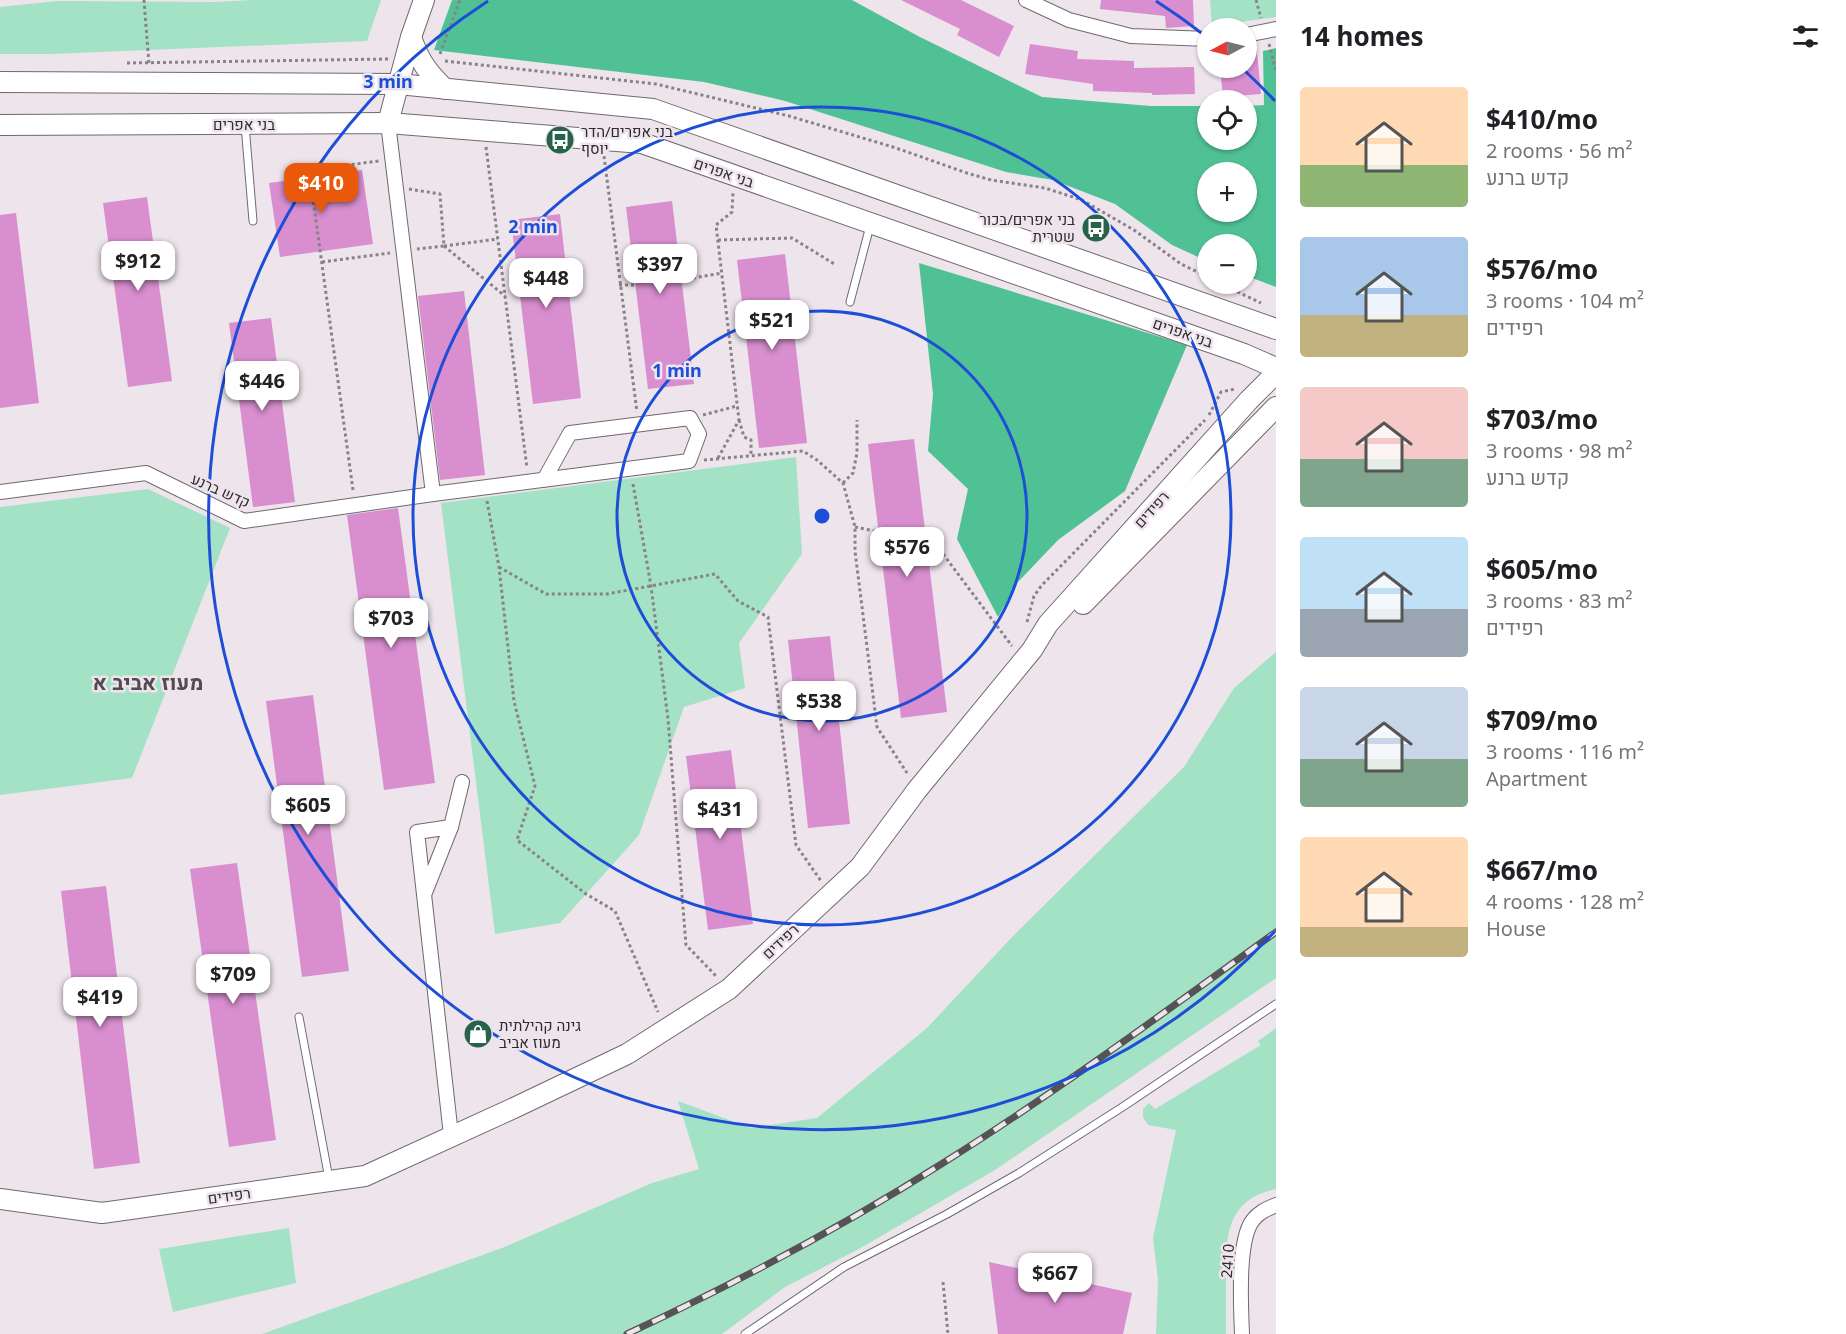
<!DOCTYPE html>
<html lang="en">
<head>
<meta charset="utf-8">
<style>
	body { margin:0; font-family:"Noto Sans",Heebo,sans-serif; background:#f2f2f2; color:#202124; height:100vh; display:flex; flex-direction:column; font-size:22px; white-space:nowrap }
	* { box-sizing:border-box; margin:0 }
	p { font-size:20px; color:#757577 }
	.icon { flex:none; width:33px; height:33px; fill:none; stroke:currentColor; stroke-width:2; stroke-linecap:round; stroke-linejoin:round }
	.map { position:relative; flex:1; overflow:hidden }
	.side { display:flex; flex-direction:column; background:#fff; width:570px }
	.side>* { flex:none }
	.needle { width:39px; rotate:263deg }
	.fabs { position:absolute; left:1197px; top:18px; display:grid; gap:12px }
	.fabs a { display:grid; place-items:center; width:60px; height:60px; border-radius:50%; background:#fff; box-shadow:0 2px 4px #0004; font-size:30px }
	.price { position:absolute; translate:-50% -51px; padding:0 14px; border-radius:12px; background:#fff; color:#222; font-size:20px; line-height:39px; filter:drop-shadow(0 2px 3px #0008) }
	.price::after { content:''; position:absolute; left:50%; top:36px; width:18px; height:14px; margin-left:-9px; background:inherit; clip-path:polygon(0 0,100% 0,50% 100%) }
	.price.active { background:#ea580c; color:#fff }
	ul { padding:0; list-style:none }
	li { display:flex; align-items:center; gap:18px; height:150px; padding:0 24px }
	li span { display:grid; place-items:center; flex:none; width:168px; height:120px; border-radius:6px; color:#555 }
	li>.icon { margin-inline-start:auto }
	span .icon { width:72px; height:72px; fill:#fffc; stroke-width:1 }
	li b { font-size:26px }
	h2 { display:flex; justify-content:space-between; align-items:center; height:72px; padding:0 24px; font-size:26px }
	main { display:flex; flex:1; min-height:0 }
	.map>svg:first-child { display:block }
	.green { fill:#a3e2c5 }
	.forest { fill:#4fc195; fill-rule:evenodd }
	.building { fill:#d88ecf }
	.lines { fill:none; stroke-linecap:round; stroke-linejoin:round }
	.lane-casing { stroke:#71686f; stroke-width:9 }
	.street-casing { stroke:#71686f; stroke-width:16 }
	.secondary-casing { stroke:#71686f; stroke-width:22 }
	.path { stroke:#898288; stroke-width:3; stroke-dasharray:3 3; stroke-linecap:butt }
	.lane { stroke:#fff; stroke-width:7 }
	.street { stroke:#fff; stroke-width:14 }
	.secondary { stroke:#fff; stroke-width:20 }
	.rail-casing { stroke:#575256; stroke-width:7 }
	.rail { stroke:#eee4ec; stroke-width:4.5; stroke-dasharray:14; stroke-linecap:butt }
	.ring { fill:none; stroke:#1d4ed8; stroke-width:3 }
	.labels { text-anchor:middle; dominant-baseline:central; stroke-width:5; stroke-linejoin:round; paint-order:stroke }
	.street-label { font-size:15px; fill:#2e2a2d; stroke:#eee4ec }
	.poi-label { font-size:15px; fill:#2e2a2d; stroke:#eee4ec; text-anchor:start }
	.district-label { font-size:21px; font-weight:bold; fill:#544b52; stroke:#eee4ec }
	.centre { fill:#1d4ed8; stroke:#eee4ec; stroke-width:3 }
	.ring-label { font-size:18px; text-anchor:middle; font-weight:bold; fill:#1d4ed8; stroke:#eee4ec; stroke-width:5; stroke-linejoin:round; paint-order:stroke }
</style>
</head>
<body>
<main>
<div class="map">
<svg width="1276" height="1334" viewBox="0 0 1276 1334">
	<rect width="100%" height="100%" fill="#eee4ec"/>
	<g class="green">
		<path d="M 251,0 L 381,0 L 367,41 L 52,54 L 0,54 L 0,7 L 57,1 L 216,2 Z"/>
		<path d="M 1210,0 L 1276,0 L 1276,17 L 1212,26 Z"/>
		<path d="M 796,457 L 802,554 L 739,643 L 745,688 L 684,707 L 639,835 L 560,923 L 495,934 L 441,503 Z"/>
		<path d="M 148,489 L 230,528 L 132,778 L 0,795 L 0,507 Z"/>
		<path d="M 1276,652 L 1276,978 L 995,1170 L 857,1250 L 785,1287 L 722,1334 L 262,1334 L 502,1248 L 652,1183 L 699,1169 L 678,1101 L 751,1128 L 817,1118 L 927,1028 L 1014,935 L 1184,767 L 1234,688 Z"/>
		<path d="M 1276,1028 L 1276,1189 C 1228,1199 1226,1233 1226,1274 C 1226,1294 1226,1314 1226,1334 L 1156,1334 L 1158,1280 L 1153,1238 L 1176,1130 L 1148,1125 L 1143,1117 L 1143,1109 L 1149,1103 L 1155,1109 L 1261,1045 L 1258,1041 Z"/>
		<path d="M 289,1228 L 296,1283 L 173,1312 L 159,1249 Z"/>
	</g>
	<g class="forest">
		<path d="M 452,0 L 852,0 L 918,36 L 1042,97 L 1151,106 L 1207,106 L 1208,140 L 1246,140 L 1247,106 L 1264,105 L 1263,51 L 1276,48 L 1276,287 L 1247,276 L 1246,244 L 1208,244 L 1207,261 L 1172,245 L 1115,204 L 1053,180 L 1006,172 L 785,101 L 704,82 L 434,50 ZM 1208,172 L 1246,172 L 1246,212 L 1208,212 Z"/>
		<path d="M 919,263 L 1187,345 L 1125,491 L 1058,540 L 1018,582 L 998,617 L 957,539 L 968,489 L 928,451 L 933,394 Z"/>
	</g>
	<g class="building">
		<path d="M 901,0 L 961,0 L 1014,26 L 999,57 L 957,35 L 960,29 Z"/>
		<path d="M 1101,0 L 1193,0 L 1194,26 L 1166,28 L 1165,16 L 1100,9 Z"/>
		<path d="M 1256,42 L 1261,94 L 1223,97 L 1220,68 L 1246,68 L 1246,44 Z"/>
		<path d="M 1030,44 L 1078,51 L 1077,59 L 1134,61 L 1134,68 L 1194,67 L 1195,94 L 1152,95 L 1152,93 L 1093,91 L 1093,84 L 1025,74 Z"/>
		<path d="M 362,170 L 373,244 L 280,257 L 269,183 Z"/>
		<path d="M 147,197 L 172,381 L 128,387 L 103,203 Z"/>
		<path d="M 672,201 L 694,384 L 648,389 L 626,207 Z"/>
		<path d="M 16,213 L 39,403 L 0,408 L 0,215 Z"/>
		<path d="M 560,214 L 581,398 L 533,404 L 511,220 Z"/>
		<path d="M 785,254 L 807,443 L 759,448 L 737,260 Z"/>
		<path d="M 464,291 L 485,475 L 440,480 L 418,296 Z"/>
		<path d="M 271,318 L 295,502 L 253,507 L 229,323 Z"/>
		<path d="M 914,439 L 947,712 L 901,718 L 868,444 Z"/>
		<path d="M 398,508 L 435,783 L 384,790 L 347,515 Z"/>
		<path d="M 830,636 L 850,824 L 808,828 L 788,640 Z"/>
		<path d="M 313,695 L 349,971 L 302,977 L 266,701 Z"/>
		<path d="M 731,750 L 753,924 L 708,930 L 686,756 Z"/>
		<path d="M 237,863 L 276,1140 L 229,1147 L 190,869 Z"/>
		<path d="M 106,886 L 140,1163 L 94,1169 L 61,891 Z"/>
		<path d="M 989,1262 L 1132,1293 L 1123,1334 L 998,1334 Z"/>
	</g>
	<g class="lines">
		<g class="lane-casing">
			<g id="lane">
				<path d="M 245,125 L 253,221"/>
				<path d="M 850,302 L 870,226"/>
				<path d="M 299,1017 L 329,1179"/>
				<path d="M 745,1334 L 844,1267 L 947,1214 L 1019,1173 L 1124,1106 L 1276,1004"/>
			</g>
		</g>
		<g class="street-casing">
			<g id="street">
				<path d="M 1026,0 L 1069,20 L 1131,36 L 1208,39"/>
				<path d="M 1246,35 L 1276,29"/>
				<path d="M 388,123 L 433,494"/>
				<path d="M 0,492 L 146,473 L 244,521 L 433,494 L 689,461 L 699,434 L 690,418 L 570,433 L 544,480"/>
				<path d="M 451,827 L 462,782"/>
				<path d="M 424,895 L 451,827 L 417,832 L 451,1135"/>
				<path d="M 1242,1334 C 1241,1307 1237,1240 1253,1220 C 1259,1212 1267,1209 1276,1205"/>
			</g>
		</g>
		<g class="secondary-casing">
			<g id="secondary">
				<path d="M 411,37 C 419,60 427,72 445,89"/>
				<path d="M 0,82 L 398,84 L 653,109 L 1276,329"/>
				<path d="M 388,123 L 411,37 L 424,0"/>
				<path d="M 0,125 L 388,123 L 642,143 L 1244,354 L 1276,368"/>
				<path d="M 1083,604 L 1276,407"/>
				<path d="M 0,1199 L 102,1213 L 365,1176 L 516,1107 L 627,1054 L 729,989 L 860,867 L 917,790 L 1032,650 L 1048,624 L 1249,400 L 1276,373"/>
			</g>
		</g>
		<g class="path">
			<path d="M 144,0 L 149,64"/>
			<path d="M 1256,0 L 1261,18"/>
			<path d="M 1269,44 L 1276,71"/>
			<path d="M 440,54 L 460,0"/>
			<path d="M 445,61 L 656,84 L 789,116 L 893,147 L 967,173 L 991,180 L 1045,188 L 1082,200 L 1134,230 L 1181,264 L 1208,277"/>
			<path d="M 127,63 L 388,59"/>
			<path d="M 486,147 L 527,468"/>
			<path d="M 604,156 L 637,412"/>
			<path d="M 409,189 L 440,194 L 444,246 L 417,249"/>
			<path d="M 718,240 L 792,238 L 836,265"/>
			<path d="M 444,246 L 505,296"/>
			<path d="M 444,246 L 498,239"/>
			<path d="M 322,262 L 390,253"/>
			<path d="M 681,280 L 722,273"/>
			<path d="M 1221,284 L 1261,303"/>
			<path d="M 619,285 L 635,285"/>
			<path d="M 703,415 L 737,406"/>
			<path d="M 1209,415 L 1221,392 L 1235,389"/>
			<path d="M 739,420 L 744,437 L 751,440 L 751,455"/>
			<path d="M 718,458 L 739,420 L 716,225 L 732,212 L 733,193"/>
			<path d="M 704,460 L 803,451 L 817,460 L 843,483 L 855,527 L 855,551 L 877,727 L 907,773"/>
			<path d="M 843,483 L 853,473 L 857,453 L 857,420"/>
			<path d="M 633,484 L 651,586 L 668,719 L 686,945 L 717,977"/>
			<path d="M 353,490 L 309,170 L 379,161"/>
			<path d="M 487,501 L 499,567 L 514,701 L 535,786 L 517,840 L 586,894 L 615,911 L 658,1012"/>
			<path d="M 855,527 L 879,532"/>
			<path d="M 925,530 L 1012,646"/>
			<path d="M 499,567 L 546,594 L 607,594 L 715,574 L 738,601 L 768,617 L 796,845 L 821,881"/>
			<path d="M 1027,622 L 1034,596 L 1042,585 L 1205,420"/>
			<path d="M 943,1282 L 948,1334"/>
		</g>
		<use href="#lane" class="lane"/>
		<use href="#street" class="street"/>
		<use href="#secondary" class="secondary"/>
		<g class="rail-casing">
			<path id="rail" d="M 627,1334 C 736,1283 842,1227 943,1163 C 1058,1091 1166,1011 1276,932"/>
		</g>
		<use href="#rail" class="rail"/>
	</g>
	<g class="ring">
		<circle cx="822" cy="516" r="205"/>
		<circle cx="822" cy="516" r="409"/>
		<path d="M1275 931A614 614 0 1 1 488 1M1156 1A614 614 0 0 1 1204 35M1245 71A614 614 0 0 1 1275 101"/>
	</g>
	<defs>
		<g id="bus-disc" transform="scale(1.5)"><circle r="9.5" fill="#28624b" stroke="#eee4ec"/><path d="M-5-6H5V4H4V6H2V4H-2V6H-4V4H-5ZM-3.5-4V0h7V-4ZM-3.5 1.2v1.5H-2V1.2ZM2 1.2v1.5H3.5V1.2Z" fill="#fff"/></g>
		<g id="shop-disc" transform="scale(1.5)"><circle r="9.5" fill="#28624b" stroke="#eee4ec"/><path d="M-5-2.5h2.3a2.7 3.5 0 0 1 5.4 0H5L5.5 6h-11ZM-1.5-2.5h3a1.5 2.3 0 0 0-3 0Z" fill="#fff"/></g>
	</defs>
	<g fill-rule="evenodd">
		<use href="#bus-disc" x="560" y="140"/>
		<use href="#bus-disc" x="1096" y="228"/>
		<use href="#shop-disc" x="478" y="1034"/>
	</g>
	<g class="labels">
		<g class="street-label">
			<text x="244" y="124">בני אפרים</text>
			<text transform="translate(724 172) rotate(19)">בני אפרים</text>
			<text transform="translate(1183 332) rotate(19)">בני אפרים</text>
			<text transform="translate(221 490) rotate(24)">קדש ברנע</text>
			<text transform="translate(1151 509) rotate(-48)">רפידים</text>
			<text transform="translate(780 941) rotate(-43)">רפידים</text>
			<text transform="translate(229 1195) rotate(-8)">רפידים</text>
			<text transform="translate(1227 1261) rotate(-86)">2410</text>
		</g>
		<g class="poi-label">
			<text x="581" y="131">בני אפרים/הדר<tspan x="581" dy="17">יוסף</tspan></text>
			<text x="1075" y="219" text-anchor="end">בני אפרים/בכור<tspan x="1075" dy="17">שטרית</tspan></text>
			<text x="499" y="1025">גינה קהילתית<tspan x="499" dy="17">מעוז אביב</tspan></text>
		</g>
		<g class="district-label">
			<text x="148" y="682">מעוז אביב א</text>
		</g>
	</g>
	<circle cx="822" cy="516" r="9" class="centre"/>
	<g class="ring-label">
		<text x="388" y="88">3 min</text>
		<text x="533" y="233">2 min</text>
		<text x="677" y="377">1 min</text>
	</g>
</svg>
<div class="fabs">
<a><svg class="needle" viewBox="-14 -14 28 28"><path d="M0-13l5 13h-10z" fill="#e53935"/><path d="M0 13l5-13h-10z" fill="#757577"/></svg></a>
<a><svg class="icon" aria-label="locate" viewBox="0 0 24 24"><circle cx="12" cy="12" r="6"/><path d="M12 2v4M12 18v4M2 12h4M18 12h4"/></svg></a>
<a>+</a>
<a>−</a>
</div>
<b class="price active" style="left:321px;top:214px">$410</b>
<b class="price" style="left:138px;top:292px">$912</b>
<b class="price" style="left:660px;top:295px">$397</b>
<b class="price" style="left:546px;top:309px">$448</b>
<b class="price" style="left:772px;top:351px">$521</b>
<b class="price" style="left:262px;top:412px">$446</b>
<b class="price" style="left:907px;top:578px">$576</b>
<b class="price" style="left:391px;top:649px">$703</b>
<b class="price" style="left:819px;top:732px">$538</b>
<b class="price" style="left:308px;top:836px">$605</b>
<b class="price" style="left:720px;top:840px">$431</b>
<b class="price" style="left:233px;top:1005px">$709</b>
<b class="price" style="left:100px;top:1028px">$419</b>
<b class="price" style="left:1055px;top:1304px">$667</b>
</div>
<section class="side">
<h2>14 homes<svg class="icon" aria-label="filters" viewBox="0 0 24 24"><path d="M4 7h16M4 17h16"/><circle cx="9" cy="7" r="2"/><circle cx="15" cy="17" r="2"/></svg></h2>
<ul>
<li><span style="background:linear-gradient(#ffd9b3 65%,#8fb573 0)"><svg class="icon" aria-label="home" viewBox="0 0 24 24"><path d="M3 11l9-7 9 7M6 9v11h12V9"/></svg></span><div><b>$410/mo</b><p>2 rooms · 56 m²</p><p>קדש ברנע</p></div></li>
<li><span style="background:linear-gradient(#a9c7e8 65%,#c2b280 0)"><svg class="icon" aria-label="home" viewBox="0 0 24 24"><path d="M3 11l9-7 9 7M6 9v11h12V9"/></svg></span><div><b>$576/mo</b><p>3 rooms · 104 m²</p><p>רפידים</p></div></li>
<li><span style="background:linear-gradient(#f6c9c9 60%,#7fa58c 0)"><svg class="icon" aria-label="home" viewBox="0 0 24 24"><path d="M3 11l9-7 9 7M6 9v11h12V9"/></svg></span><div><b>$703/mo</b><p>3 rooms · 98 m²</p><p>קדש ברנע</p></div></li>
<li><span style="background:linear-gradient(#bfe0f5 60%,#9aa5b1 0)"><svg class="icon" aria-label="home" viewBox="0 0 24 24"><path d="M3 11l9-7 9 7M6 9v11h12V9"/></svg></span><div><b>$605/mo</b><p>3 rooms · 83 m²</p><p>רפידים</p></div></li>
<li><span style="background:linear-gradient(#c9d6e8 60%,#7fa58c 0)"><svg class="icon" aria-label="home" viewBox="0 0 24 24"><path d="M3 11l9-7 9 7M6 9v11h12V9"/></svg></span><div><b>$709/mo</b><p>3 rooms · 116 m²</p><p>Apartment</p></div></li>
<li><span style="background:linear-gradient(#ffd9b3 75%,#c2b280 0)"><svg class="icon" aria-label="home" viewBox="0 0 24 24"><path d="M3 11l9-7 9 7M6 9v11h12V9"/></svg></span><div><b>$667/mo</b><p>4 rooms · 128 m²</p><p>House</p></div></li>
</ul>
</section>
</main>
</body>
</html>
